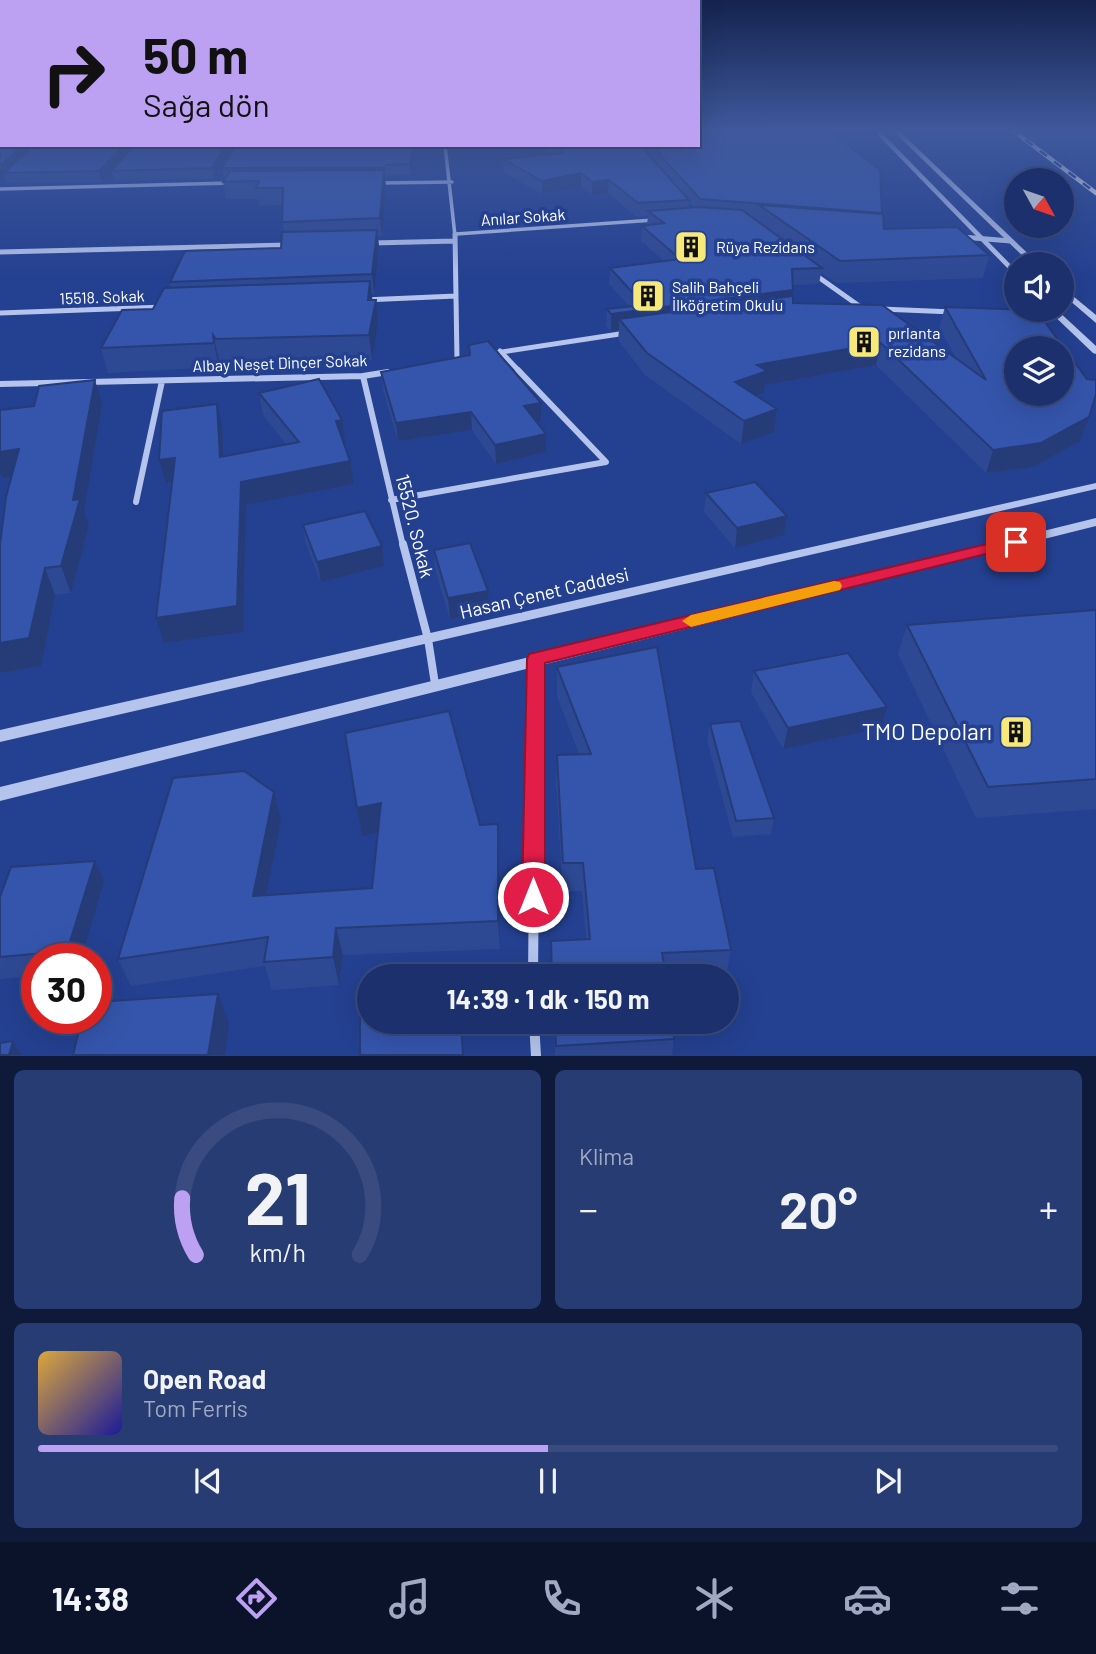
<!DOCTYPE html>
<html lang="tr">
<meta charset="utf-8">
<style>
body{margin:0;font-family:Barlow,sans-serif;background:#283c74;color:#f1f3f6;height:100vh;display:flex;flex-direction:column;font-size:26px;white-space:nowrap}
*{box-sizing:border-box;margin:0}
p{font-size:23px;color:#a0a9c2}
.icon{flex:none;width:38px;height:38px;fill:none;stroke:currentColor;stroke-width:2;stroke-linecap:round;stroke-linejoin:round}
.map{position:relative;height:1056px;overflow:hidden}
.details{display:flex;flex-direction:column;gap:14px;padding:14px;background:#0f1a3b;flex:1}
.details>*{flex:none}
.hud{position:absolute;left:0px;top:0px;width:700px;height:147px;box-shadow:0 7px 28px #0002,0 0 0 2px #394b7f;background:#bca0f2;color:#111;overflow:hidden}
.needle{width:46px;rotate:130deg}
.controls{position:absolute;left:1004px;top:168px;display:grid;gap:14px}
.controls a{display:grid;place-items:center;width:70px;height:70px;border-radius:50%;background:#1b306c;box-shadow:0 7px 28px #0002,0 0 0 2px #394b7f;font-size:35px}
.speed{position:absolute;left:21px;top:943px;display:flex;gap:14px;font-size:35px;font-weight:700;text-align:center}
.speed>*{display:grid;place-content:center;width:91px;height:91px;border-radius:50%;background:#1b306c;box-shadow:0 7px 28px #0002,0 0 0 2px #394b7f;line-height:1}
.speed .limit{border:10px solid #d22;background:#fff;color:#111}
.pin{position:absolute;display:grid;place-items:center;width:60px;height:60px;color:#fff;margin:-30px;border-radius:14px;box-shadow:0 4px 10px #0006}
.me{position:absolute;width:77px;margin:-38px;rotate:0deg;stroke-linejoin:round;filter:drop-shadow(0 0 5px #0008)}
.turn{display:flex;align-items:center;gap:24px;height:147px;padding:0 28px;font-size:32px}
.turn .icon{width:91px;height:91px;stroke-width:2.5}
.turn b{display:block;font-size:49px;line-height:60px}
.big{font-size:52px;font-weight:700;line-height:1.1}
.details .card{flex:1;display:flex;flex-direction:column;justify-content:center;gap:10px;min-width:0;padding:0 24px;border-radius:10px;background:#283c74}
.details .dial{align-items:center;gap:0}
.dial svg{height:182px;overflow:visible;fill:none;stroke:#394b7f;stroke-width:7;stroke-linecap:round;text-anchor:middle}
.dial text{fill:#f1f3f6;stroke:none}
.song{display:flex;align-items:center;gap:21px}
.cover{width:84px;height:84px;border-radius:10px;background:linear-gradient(135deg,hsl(40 70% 55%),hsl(240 70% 35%))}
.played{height:7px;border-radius:4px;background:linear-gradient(90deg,#bca0f2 50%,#394b7f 50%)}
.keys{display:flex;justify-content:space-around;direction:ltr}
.heat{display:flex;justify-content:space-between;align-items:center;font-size:38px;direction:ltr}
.details .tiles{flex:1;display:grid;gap:14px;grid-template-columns:1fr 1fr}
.card:last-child{grid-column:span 2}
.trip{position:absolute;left:357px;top:964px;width:382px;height:70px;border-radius:35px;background:#1b306c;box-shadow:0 7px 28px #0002,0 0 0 2px #394b7f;font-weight:700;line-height:70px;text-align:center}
.tab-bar{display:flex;height:112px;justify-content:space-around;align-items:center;background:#0b132b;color:#a0a9c2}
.tab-bar .icon{width:49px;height:49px}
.tab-bar .on{color:#bca0f2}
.tab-bar b{font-size:32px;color:#f1f3f6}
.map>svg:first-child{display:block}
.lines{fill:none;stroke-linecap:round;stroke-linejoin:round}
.minor-far4{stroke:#b5c4ec;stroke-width:3.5}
.minor-far3{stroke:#b5c4ec;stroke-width:5}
.minor-far2{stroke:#b5c4ec;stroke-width:6}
.minor-far1{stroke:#b5c4ec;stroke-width:8}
.minor{stroke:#b5c4ec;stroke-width:10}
.tertiary{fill:#b5c4ec;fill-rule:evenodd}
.rail-casing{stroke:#fff;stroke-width:4.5}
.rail{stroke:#244090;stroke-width:2.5;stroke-dasharray:9;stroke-linecap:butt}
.wall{fill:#2e4994;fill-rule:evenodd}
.shaded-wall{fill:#253c78}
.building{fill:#3555ac;stroke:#253c78;stroke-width:2;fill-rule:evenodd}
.route{fill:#e11d48;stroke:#92132f;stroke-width:2}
.slow{fill:#f59e0b}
.labels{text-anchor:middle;stroke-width:7;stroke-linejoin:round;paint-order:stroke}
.far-street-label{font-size:16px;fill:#fff;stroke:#244090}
.far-poi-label{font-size:16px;fill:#fff;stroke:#244090;text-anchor:start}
.street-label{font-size:19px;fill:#fff;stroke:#244090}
.near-poi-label{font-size:23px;fill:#fff;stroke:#244090;text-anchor:end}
</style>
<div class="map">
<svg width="1096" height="1056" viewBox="0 0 1096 1056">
<rect width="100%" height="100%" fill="#244090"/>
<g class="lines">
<path class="minor-far4" d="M 445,145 L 455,236
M 379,183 L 452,182
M 0,189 L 230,183
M 456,234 L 654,220"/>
<path class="minor-far3" d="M 455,234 L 457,360
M 962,237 L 1011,241
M 372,243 L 455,241
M 0,252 L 290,245
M 814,274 L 862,308
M 364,300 L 456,296
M 881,309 L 953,312
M 0,313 L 164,307
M 1031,315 L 1059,316
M 500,351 L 520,372
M 489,354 L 626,333"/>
<path class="minor-far2" d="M 363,376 L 403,546
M 0,384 L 363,376 L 388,372
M 391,500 L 606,462 L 518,370
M 136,502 L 162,381"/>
<path class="minor-far1" d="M 403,544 L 428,639 L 435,684
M 535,770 L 536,660"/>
<path class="minor" d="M 533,976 L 535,768
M 534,1022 L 536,1056"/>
<path class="tertiary" d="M 872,129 L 878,129 L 1017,271 L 1017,278 Z
M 891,129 L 897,129 L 1039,264 L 1031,264 Z
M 1062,287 L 1096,315 L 1096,323 L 1062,294 Z
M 1048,310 L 1057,310 L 1096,346 L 1096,354 L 1093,353 Z
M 1096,483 L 1096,489 L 0,742 L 0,730 Z
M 1096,518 L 1096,526 L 0,801 L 0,787 Z"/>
<defs>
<path id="rail" d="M 1011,129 L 1096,193"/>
</defs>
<use href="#rail" class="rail-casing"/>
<use href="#rail" class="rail"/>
</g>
<path class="wall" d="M 2,145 L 233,145 L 214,179 L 114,181 L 112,172 L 102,182 L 7,183 L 5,175 L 0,179 Z
M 417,145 L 411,175 L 387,175 L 386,178 L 385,178 L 386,187 L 382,236 L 378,236 L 379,248 L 374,294 L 372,294 L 372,300 L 376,300 L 378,324 L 372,360 L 222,364 L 219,360 L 219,367 L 108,373 L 101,348 L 153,309 L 171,288 L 170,282 L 281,248 L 284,232 L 282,222 L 282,205 L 259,206 L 258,199 L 226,199 L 223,182 L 225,179 L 222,168 Z
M 542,145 L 698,145 L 880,170 L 881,214 L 884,229 L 989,255 L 983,278 L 836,283 L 821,273 L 819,284 L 793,285 L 792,297 L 793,303 L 956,358 L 939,328 L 945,307 L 1080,441 L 1033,467 L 986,473 L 876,365 L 765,385 L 764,393 L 757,396 L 777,409 L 774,432 L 741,444 L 645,375 L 618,340 L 619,330 L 611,331 L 606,326 L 607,309 L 630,307 L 609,284 L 610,268 L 664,261 L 641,241 L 642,226 L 647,225 L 648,216 L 637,217 L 608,193 L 592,195 L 581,186 L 542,194 L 503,172 L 503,159 L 551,154 ZM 689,201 L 694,207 L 688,208 Z
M 381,372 L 541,421 L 536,421 L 546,434 L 546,452 L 496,464 L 472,430 L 398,441 L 383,390 Z
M 259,393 L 345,443 L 344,443 L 350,461 L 354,484 L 246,505 L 243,632 L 164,643 L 156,618 L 172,482 L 166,483 L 222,426 L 224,456 L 287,445 L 263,415 Z
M 102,404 L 84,512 L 89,526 L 71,593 L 55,595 L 41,666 L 0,673 L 0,544 L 11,477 L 2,478 L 0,472 Z
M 706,493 L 787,516 L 784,535 L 735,548 L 704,512 Z
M 303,525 L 382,546 L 384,566 L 321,582 L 306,545 Z
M 434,550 L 489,611 L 450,619 L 435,569 Z
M 1096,610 L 1096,809 L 976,818 L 898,654 L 907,625 Z
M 557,667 L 696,869 L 731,950 L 726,976 L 551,976 L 551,941 L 586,939 L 582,891 L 563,892 L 556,784 L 557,755 L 579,754 L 557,696 Z
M 754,671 L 887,707 L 881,728 L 783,749 L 751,692 Z
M 710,724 L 774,818 L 771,834 L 733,837 L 707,740 Z
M 357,808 L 480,825 L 498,824 L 500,949 L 343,955 L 339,985 L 272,990 L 265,966 L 131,986 L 118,959 L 281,820 L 267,895 L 372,888 L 378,832 L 362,836 Z
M 104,882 L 81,959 L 37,959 L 37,976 L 0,979 L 0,897 Z
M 553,1022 L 672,1022 L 674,1039 L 672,1055 L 555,1055 Z"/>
<path class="shaded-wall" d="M 23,145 L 37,145 L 4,173 L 5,175 L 0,179 L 0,166 Z
M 125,145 L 137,145 L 102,182 L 99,171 Z
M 226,145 L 233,145 L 214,179 L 212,168 Z
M 414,145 L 417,145 L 411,175 L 410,164 Z
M 384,170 L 386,187 L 382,236 L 380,218 Z
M 581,173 L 581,186 L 542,194 L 542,181 Z
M 609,180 L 608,193 L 592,195 L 592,182 Z
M 377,230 L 379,248 L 374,294 L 372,274 Z
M 370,281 L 373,304 L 368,300 Z
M 793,290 L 790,306 L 619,319 L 619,330 L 611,331 L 611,314 Z
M 376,300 L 378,324 L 372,360 L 369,335 Z
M 213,335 L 219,360 L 219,367 L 214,343 Z
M 881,343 L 876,365 L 765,385 L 764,393 L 732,404 L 735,382 L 757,365 Z
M 95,380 L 102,404 L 84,512 L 89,526 L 71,593 L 61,566 Z
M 541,403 L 541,421 L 524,424 L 524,406 Z
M 217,404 L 222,426 L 225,480 L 220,457 Z
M 777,409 L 774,432 L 741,444 L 744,421 Z
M 471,412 L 472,430 L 398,441 L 396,423 Z
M 1089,417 L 1080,441 L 1033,467 L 986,473 L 993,450 Z
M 342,420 L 345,443 L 339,443 L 336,421 Z
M 546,434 L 546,452 L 496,464 L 495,445 Z
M 19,449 L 28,475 L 2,478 L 0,472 L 0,452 Z
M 175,458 L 181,481 L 166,483 L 159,460 Z
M 350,461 L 354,484 L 246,505 L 243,632 L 164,643 L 156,618 L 241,482 Z
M 787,516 L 784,535 L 735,548 L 737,528 Z
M 382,546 L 384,566 L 321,582 L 317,562 Z
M 45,568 L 55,595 L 41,666 L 0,673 L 0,643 Z
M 488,591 L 489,611 L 450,619 L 448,598 Z
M 887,707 L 881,728 L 783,749 L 788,728 Z
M 274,792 L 281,820 L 261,924 L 253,896 Z
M 381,803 L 385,831 L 362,836 L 357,808 Z
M 498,824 L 499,852 L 500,949 L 498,921 Z
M 95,861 L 104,882 L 81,959 L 71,959 L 67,951 Z
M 336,928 L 343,955 L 339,985 L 333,957 Z
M 218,994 L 229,1024 L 225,1055 L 208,1055 Z
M 13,1041 L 22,1055 L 9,1055 Z"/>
<path class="building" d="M 0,129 L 2,129 L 2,145 L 23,145 L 0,166 Z
M 698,129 L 826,129 L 880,170 L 882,213 L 700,199 L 651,145 L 698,145 Z
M 34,145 L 125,145 L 99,171 L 4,173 Z
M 135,145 L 226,145 L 212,168 L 111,171 Z
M 236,145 L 414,145 L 410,164 L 386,165 L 385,168 L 222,168 Z
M 554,145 L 640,145 L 689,200 L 638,203 L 609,180 L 592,182 L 581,173 L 542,181 L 503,159 L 563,153 Z
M 384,170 L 380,218 L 282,222 L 283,188 L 256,188 L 259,181 L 223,182 L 230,171 Z
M 759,205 L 883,214 L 884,229 L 957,227 L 989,255 L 840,261 Z
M 698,207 L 742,210 L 822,268 L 792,269 L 793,290 L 611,314 L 607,309 L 644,305 L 610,268 L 680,259 L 642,226 L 664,223 L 648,211 Z
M 377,230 L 372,274 L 170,282 L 185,251 L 281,248 L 282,232 Z
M 370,281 L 368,300 L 376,300 L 369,335 L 216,339 L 213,335 L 214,343 L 101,348 L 122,310 L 153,309 L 164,288 Z
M 793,296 L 793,303 L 882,305 L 986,380 L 945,307 L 1036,310 L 1087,379 L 1096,380 L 1096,394 L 1089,417 L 1041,443 L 993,450 L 881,343 L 757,365 L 767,371 L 735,382 L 777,409 L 744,421 L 647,353 L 619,319 ZM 1017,348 L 1062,348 L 1062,394 L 1017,394 Z
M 488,341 L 541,403 L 524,406 L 546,434 L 495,445 L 471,412 L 396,423 L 381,372 L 470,355 L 469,345 Z
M 319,379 L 342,420 L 336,421 L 350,461 L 241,482 L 237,606 L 156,618 L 175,458 L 159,460 L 162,411 L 217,404 L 220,457 L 299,442 L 259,393 Z
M 95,380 L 73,500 L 80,499 L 61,566 L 45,568 L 29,638 L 0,643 L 0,544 L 6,497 L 19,449 L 0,452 L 0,410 L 34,406 L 39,386 Z
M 755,482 L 787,516 L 737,528 L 706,493 Z
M 365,511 L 382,546 L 317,562 L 303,525 Z
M 470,543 L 488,591 L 448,598 L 434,550 Z
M 1096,610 L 1096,779 L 988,787 L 907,625 Z
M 657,647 L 696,869 L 714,868 L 731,950 L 662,953 L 666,976 L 552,976 L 551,941 L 590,939 L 583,863 L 563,863 L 557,755 L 591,754 L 557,667 Z
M 848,653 L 887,707 L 788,728 L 754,671 Z
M 449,711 L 480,825 L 498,824 L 498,921 L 336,928 L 333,957 L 264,962 L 268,937 L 118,959 L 173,778 L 244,771 L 274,792 L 253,896 L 372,888 L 381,803 L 357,808 L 345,733 Z
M 740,721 L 774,818 L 736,821 L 710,724 Z
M 95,861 L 67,951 L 0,957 L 0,897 L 11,867 Z
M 218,994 L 208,1055 L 73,1055 L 82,1018 L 96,1018 L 96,1002 Z
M 369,1010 L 369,1022 L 461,1022 L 463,1055 L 360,1055 L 360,1011 Z
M 555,1022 L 672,1022 L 674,1039 L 556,1046 Z
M 13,1041 L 9,1055 L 0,1055 L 0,1043 Z"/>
<linearGradient id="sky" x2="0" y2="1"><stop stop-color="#14234f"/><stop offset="0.47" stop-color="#3f599c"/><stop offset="1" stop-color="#3f599c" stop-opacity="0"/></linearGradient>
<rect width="1096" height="277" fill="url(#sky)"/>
<path class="route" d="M 1016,537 L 1022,538 L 1022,545 L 545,663 L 545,897 L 542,904 L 533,907 L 525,904 L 522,897 L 527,659 L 529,654 Z"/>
<path class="slow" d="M 834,581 L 840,582 L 842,586 L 840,590 L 691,627 L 682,621 L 691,615 Z"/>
<defs>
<symbol id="building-square" viewBox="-11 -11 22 22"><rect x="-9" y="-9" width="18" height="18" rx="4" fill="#f6e879" stroke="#244090"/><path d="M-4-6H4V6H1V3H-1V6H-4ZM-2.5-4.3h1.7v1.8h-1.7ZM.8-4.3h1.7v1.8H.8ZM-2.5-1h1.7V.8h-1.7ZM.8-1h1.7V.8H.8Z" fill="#111"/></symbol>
</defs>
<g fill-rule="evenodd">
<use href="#building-square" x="672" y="228" width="38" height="38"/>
<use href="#building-square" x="629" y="277" width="38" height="38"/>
<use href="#building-square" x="845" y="323" width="38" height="38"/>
<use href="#building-square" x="997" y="713" width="38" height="38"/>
</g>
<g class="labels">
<g class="far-street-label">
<text transform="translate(523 217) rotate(-4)" y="6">Anılar Sokak</text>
<text transform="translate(102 297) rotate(-2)" y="6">15518. Sokak</text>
<text transform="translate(280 363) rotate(-2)" y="6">Albay Neşet Dinçer Sokak</text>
</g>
<g class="far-poi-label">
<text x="716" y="253">Rüya Rezidans</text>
<text x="672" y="293">Salih Bahçeli<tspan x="672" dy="18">İlköğretim Okulu</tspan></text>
<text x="888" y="339">pırlanta<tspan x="888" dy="18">rezidans</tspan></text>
</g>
<g class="street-label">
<text transform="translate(415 526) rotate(76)" y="7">15520. Sokak</text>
<text transform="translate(544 593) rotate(-13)" y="7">Hasan Çenet Caddesi</text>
</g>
<g class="near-poi-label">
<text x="992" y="740">TMO Depoları</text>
</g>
</g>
</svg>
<div class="controls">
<a><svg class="needle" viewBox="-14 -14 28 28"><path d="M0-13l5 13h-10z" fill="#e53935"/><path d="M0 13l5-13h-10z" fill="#a0a9c2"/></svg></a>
<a><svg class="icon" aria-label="sound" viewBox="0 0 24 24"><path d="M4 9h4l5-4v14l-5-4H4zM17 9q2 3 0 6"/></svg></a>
<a><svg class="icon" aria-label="layers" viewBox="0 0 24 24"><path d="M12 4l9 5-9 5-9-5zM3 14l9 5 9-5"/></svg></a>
</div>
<div class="speed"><div class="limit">30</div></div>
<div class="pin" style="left:1016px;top:542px;background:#d93025"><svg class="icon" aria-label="arrive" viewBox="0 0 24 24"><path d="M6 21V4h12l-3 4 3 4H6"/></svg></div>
<svg class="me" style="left:533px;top:897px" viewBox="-20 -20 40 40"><circle r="17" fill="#e11d48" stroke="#fff" stroke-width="3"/><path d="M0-11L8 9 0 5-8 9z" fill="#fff"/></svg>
<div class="trip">14:39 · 1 dk · 150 m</div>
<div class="hud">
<div class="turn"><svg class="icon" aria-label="right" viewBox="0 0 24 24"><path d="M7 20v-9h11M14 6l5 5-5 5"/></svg><div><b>50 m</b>Sağa dön</div></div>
</div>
</div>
<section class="details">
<div class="tiles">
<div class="card dial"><svg viewBox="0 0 100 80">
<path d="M14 69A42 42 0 1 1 86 69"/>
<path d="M14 69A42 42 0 0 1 8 44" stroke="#bca0f2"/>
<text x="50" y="56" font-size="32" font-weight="700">21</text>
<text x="50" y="72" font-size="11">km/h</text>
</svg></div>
<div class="card"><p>Klima</p>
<div class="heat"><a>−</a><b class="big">20°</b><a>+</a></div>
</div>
<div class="card">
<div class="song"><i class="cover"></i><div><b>Open Road</b><p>Tom Ferris</p></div></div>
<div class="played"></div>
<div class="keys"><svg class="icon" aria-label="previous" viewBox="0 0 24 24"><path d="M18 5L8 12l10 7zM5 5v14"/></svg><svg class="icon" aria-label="pause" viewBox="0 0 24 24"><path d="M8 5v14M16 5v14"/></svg><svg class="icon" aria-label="next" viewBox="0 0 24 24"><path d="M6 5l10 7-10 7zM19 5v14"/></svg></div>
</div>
</div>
</section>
<nav class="tab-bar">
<b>14:38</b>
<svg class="icon on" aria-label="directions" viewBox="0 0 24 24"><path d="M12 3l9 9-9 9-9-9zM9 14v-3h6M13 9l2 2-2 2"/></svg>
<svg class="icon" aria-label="music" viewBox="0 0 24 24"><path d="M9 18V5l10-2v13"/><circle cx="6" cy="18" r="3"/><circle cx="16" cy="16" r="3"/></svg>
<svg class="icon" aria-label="phone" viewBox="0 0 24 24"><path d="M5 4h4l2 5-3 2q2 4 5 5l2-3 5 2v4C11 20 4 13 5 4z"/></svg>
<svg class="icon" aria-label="climate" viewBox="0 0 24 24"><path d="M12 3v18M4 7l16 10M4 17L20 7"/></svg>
<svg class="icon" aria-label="car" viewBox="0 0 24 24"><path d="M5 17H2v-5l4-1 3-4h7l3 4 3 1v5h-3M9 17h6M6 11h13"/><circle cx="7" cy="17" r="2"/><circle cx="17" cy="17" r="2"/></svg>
<svg class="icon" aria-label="filters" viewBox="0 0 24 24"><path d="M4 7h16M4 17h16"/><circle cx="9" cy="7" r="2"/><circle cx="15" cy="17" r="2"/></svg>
</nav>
